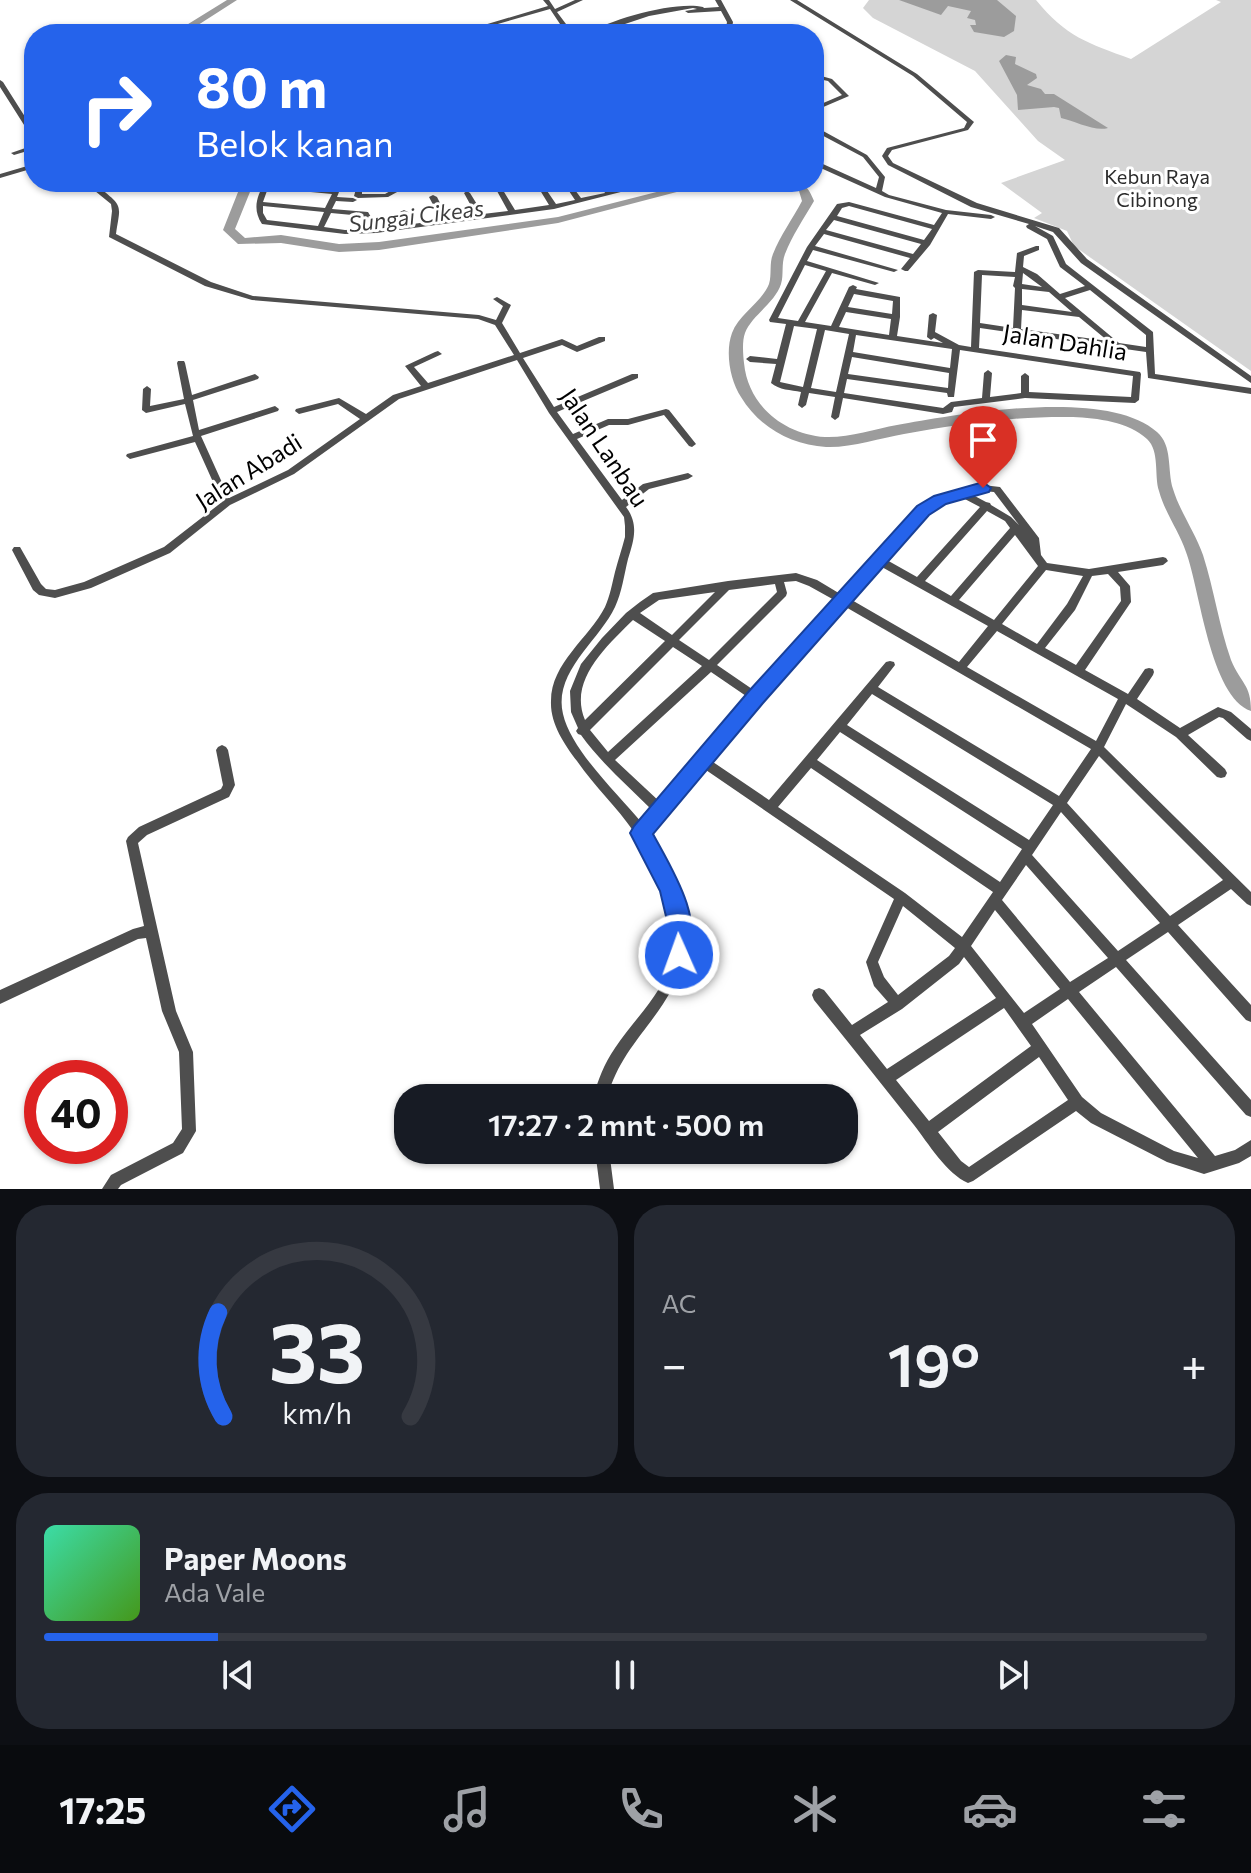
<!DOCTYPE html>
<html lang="id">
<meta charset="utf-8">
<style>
body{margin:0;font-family:Commissioner,sans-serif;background:#242831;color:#f1f3f6;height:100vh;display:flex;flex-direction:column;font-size:30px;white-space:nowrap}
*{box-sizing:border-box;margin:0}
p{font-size:26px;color:#9ea1a6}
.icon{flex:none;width:44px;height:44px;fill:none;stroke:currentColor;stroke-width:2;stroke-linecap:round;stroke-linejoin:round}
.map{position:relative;height:1189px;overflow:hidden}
.panel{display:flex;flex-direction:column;gap:16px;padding:16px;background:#0d0f14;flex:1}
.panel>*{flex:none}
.guide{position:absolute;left:24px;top:24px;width:800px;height:168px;border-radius:32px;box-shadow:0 2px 6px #0004;background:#2563eb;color:#fff;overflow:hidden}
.speed{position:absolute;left:24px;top:1060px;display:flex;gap:16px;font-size:40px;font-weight:700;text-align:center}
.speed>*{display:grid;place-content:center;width:104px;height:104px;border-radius:50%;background:#171b24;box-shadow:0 2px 6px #0004;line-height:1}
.speed .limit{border:12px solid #d22;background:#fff;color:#111}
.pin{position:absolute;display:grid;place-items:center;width:68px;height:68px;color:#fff;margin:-82px -34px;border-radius:50% 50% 50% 0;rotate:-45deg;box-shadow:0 0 8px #0007}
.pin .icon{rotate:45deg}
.me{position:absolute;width:88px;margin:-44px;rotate:358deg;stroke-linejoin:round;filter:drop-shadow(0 0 6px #0008)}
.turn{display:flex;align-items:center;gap:28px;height:168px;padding:0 40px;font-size:36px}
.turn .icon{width:104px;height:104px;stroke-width:2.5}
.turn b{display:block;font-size:56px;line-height:68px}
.big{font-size:60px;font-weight:600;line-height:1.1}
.panel .widget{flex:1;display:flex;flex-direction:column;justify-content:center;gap:12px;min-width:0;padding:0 28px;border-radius:32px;background:#242831}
.panel .dial{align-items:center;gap:0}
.dial svg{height:208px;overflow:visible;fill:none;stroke:#363941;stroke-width:7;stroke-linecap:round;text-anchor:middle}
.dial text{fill:#f1f3f6;stroke:none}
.song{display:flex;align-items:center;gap:24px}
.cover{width:96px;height:96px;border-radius:12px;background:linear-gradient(135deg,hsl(160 70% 55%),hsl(100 70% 35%))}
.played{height:8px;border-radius:4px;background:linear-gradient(90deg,#2563eb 15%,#363941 15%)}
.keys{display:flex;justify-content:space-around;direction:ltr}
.heat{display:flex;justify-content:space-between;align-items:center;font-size:44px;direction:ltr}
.panel .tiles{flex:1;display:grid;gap:16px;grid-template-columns:1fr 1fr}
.widget:last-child{grid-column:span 2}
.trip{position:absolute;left:394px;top:1084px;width:464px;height:80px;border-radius:32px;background:#171b24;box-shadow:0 2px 6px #0004;font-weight:600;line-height:80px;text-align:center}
.dock{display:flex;height:128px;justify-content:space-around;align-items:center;background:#090b0e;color:#9ea1a6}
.dock .icon{width:56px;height:56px}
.dock .on{color:#2563eb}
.dock b{font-size:36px;color:#f1f3f6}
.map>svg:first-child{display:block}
.green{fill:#d5d5d5}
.water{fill:#9c9c9c}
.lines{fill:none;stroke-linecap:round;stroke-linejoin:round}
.river{fill:#9c9c9c;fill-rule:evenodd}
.minor{fill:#4e4e4e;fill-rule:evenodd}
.route{fill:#2563eb;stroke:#184099;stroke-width:2}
.labels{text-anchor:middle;stroke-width:6;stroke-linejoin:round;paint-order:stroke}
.far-park-label{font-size:20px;fill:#2c2c2c;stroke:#fff}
.far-water-label{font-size:22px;font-style:italic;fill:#3d3d3d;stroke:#fff}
.street-label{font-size:24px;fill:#000;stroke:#fff}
</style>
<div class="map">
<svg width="1251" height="1189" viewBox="0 0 1251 1189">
<rect width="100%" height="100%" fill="#fff"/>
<path class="green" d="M 869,0 L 1036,0 C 1066,37 1088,43 1131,59 L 1221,2 L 1216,0 L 1251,0 L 1251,371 L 1074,246 L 1067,231 L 1034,218 L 1042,213 L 1001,183 L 1065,160 L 1038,141 L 975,71 L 873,18 L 863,8 Z"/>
<path class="water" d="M 899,0 L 997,0 L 1016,16 L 1014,31 L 1004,37 L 974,32 L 970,25 L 976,25 L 975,20 L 967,18 L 971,11 L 948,6 L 941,15 Z
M 1006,55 L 1016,57 L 1015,64 L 1036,74 L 1037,78 L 1027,85 L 1041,89 L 1045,94 L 1054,94 L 1108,128 C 1095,132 1075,121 1061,118 L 1059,108 L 1054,107 L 1018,110 L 1017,95 L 999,61 Z"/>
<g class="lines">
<path class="river" d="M 227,0 L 237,0 L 184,34 L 172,34 Z
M 242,182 L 254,182 L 235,229 L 245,238 L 281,235 L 339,244 L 379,242 L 558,217 L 696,182 L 715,182 L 558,223 L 379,250 L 339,252 L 281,243 L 238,244 L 223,230 Z
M 787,182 C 804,182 808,186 814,201 C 804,218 792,236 785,254 C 781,264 784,275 781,284 C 775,303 752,315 745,333 C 742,341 743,354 744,363 C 748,405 783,434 825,437 C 848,438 875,429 897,425 C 959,414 1107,387 1157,432 C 1173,446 1167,470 1173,489 C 1180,512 1195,532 1203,555 C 1214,589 1219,626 1231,660 C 1241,684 1251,684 1251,711 C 1210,697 1200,589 1186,552 C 1179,531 1165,513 1159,491 C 1154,476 1160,451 1147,439 C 1129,422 1097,418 1073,417 C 1016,416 960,424 904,434 C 880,438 851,448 826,447 C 791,445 759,427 741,397 C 730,380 725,352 732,333 C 739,314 762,302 769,284 C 772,275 769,263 773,254 C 780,236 793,218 802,201 L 799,191 Z"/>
<path class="minor" d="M 543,0 L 549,0 L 555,9 L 575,0 L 583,0 L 557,12 L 566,24 L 560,34 L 554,34 L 560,24 L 550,9 L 463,34 L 454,34 L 548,6 Z
M 715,0 L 721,0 L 733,22 L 731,34 L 725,34 L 727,22 L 721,11 L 688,13 L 685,11 L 697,9 L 693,8 L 649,16 L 595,34 L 587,34 C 611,19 675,1 703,7 L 704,8 L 719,7 Z
M 790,0 L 797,0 L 917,74 L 974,122 L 968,130 L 892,150 L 888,156 L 893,163 L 977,203 L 1059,228 L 1087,259 L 1251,376 L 1251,383 L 1081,263 L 1053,232 L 1035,226 L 1053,236 L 1066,264 L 1153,332 L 1155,374 L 1251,388 L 1251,394 L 1148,378 L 1146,352 L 980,328 L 979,348 L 1140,372 L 1141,374 L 1139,400 L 1135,403 L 1025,398 L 954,407 L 952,412 L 943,414 L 843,398 L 839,417 L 835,420 L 831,417 L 835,397 L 809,393 L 806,405 L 802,408 L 798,405 L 801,392 C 791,390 779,390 771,383 L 776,364 L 750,362 L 746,359 L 750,356 L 777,359 L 786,324 L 770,322 L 769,320 L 807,247 L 837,204 L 849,202 L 934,225 L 942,213 L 885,197 L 814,165 L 814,160 L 876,188 L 879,177 L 863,157 L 814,131 L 814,126 L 867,155 L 885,177 L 882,191 L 889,195 L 946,210 L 991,215 L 995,217 L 991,219 L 948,214 L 930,245 L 908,271 L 905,271 L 901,269 L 910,258 L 824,234 L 815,246 L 898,270 L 894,272 L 813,250 L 807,261 L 879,283 L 875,285 L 832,273 L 805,322 L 831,326 L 849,287 L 853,285 L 857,287 L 856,289 L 900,297 L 900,317 L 897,336 L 943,343 L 934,338 L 931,340 L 927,337 L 929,315 L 933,313 L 937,315 L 935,332 L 959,345 L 971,347 L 974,272 L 978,270 L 1015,272 L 1017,253 L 1036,246 L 1039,246 L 1039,250 L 1024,256 L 1023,267 L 1037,274 L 1060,294 L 1085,286 L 1060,267 L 1047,239 L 1027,228 L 1026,226 L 1029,224 L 971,207 L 888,165 L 882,156 L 887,148 L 964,128 L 967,122 L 913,76 ZM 849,206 L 932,229 L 924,240 L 837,216 L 842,208 ZM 834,220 L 921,244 L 913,254 L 826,230 ZM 805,265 L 826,271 L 798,321 L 778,318 ZM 1023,273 L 1042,287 L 1022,284 ZM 982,275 L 1015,277 L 1013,286 L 1015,288 L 1013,328 L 980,323 ZM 1022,289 L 1049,292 L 1072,312 L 1022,305 ZM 1090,290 L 1146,335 L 1146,347 L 1119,343 L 1065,298 ZM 854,294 L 893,301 L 892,314 L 848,307 ZM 1022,310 L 1079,317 L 1108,341 L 1021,329 ZM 846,312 L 891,319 L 889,335 L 839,327 ZM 794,326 L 817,329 L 803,387 L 780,382 ZM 825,330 L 849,334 L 836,392 L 811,388 ZM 856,335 L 952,349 L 950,368 L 853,352 ZM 960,350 L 1133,376 L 1131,397 L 1029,392 L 1029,376 L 1025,373 L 1021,376 L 1021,393 L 990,397 L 992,373 L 988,370 L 984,373 L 982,398 L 951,402 L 943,408 L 844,393 L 847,379 L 947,393 L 948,397 L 954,397 ZM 852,357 L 949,373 L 948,388 L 848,374 Z
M 329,29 L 341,34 L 302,34 L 305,32 Z
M 708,32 L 714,33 L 715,34 L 705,34 Z
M 814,74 L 832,79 L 849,96 L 814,111 L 814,107 L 842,95 L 828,81 L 814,78 Z
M 0,80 L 3,82 L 34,131 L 34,138 L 31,136 L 0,87 Z
M 34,145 L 34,149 L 14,155 L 11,153 Z
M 34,164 L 34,168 L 0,178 L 0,174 Z
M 84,182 C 92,182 94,184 101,189 C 124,207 120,206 116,234 L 211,282 L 253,296 L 479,315 L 496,320 L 503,306 L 493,299 L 497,297 L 511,305 L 502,323 L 520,353 L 562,339 L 577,346 L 599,337 L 605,337 L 605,341 L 577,352 L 562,345 L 523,358 L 554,407 L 632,374 L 638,374 L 638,378 L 557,412 L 573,434 L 608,419 L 628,419 L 666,409 L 669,410 L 696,444 L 692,447 L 689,446 L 664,415 L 628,425 L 609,425 L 577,439 L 622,500 L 643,484 L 688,473 L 693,476 L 688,479 L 649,489 L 626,507 C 639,524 634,540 628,559 C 624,575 622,592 615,607 C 599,641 553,672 563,714 C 571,750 618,794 642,823 L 653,811 C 628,786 602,764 581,735 L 578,734 L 576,731 L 578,728 L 571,712 L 570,691 L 581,664 L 602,638 L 626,613 L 640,602 L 653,593 L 728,581 L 796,573 L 817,580 L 842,595 L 928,502 L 959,491 L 983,485 L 1000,487 L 1039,538 L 1041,555 L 1047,563 L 1089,569 L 1163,557 L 1166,558 L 1168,561 L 1163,565 L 1118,572 L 1130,586 L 1131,602 L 1085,670 L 1128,694 L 1145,669 L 1149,668 L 1153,669 L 1154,672 L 1153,675 L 1137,699 L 1180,728 L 1218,707 L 1231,712 L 1251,729 L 1251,741 L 1247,739 L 1223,718 L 1219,717 L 1188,735 L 1225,769 L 1227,773 L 1225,777 L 1221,778 L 1217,777 L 1176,737 L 1126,704 L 1104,747 L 1251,892 L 1251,906 L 1247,904 L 1231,889 L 1178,925 L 1251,1005 L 1251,1022 L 1246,1020 L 1168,932 L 1126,960 L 1251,1100 L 1251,1117 L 1246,1115 L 1116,967 L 1079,992 L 1215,1156 L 1235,1150 L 1251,1140 L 1251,1156 L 1239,1163 L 1204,1174 L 1167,1162 L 1091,1123 L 1076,1111 L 973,1181 L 968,1183 C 947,1174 928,1143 914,1125 C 881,1083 848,1042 814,1000 L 812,995 L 814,990 L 819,988 L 824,990 L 852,1025 L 888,1002 L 874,986 L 866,962 L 894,899 L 703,768 L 649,833 C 686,889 704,944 663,1004 C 641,1037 618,1058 607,1098 L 593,1098 C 598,1080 604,1064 615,1048 C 634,1019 665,992 673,956 C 683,913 658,866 634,832 C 617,807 594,786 577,761 C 564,744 550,723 551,701 C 551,663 589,638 605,607 C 610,596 612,584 615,572 C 618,560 622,549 625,537 L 625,526 L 624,517 L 549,413 L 517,360 L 399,399 L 294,474 L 230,505 L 170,553 L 91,588 L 55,598 L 39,595 L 33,590 L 12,550 L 14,547 L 20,547 L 41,584 L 46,589 L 55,590 L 84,582 L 164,547 L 222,502 L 195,442 L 130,459 L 126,456 L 127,454 L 193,436 L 185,404 L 146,413 L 142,410 L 143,389 L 147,386 L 151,389 L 150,406 L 184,399 L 177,363 L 178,361 L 184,361 L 185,363 L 192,395 L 255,374 L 259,377 L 258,379 L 193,400 L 199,430 L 275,406 L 279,409 L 278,411 L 201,436 L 229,498 L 288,470 L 360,419 L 338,404 L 299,414 L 295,411 L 296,409 L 339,398 L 366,414 L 393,395 L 421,386 L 405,366 L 435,352 L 438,351 L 442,354 L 414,367 L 428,383 L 514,355 L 495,325 L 478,319 L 252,300 L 205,286 L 109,237 L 112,211 L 111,204 ZM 983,491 L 994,492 L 1019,525 L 1011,517 L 991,505 L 990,503 L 986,502 L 971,494 ZM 961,497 L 980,507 L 917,577 L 885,559 L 934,506 ZM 987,511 L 1005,521 L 1010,528 L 951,596 L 925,581 ZM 1015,535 L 1038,566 L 994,620 L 959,600 ZM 880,566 L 988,626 L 959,662 L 850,599 ZM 1046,570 L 1083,576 L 1067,604 L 1037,644 L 1002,624 ZM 1108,574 L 1120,587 L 1121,601 L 1076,665 L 1045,648 L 1075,610 L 1092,576 ZM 796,581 L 809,586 L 836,601 L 755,691 L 717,665 L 786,596 L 787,593 L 784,582 ZM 775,584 L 777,592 L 709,660 L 679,640 L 729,590 ZM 715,592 L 672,635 L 640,613 L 659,600 ZM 844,606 L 1091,749 L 1059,796 L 878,687 L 895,665 L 894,662 L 890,661 L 886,662 L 769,800 L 710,760 L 760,700 ZM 633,620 L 665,641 L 585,720 C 568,680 607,646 633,620 ZM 997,631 L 1118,699 L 1096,741 L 967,667 ZM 673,647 L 702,666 L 608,752 L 590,730 ZM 711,672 L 749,698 L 660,802 L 615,760 ZM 872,694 L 1053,805 L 1029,840 L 847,725 ZM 840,732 L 1022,849 L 1000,882 L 817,760 ZM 1099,756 L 1223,880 L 1170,916 L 1067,803 ZM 811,768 L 993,892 L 962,937 L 905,893 L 778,807 ZM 1061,812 L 1160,923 L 1118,951 L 1032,855 ZM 1026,865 L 1108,958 L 1070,982 L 1002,900 ZM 903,906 L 955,948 L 949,956 L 898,995 L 884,977 L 878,962 ZM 995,910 L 1060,989 L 1024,1013 L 971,946 ZM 964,957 L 996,998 L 887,1069 L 860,1035 L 902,1009 L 959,964 ZM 1068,999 L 1198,1158 L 1174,1151 L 1101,1113 L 1082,1097 L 1032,1024 ZM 1004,1008 L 1031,1046 L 929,1121 L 896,1080 ZM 1039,1057 L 1068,1100 L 969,1167 L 961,1161 L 938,1132 Z
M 265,182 L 271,182 L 270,184 L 338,191 L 339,192 L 337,197 L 353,198 L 357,200 L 353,202 L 336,201 L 332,209 L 368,212 L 378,229 L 407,225 L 400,212 L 404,210 L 408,212 L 413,224 L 441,220 L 429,197 L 433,195 L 437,197 L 448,219 L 476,215 L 464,193 L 467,191 L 470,193 L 483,214 L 508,211 L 492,182 L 498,182 L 515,210 L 549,205 L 535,182 L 541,182 L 556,204 L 575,200 L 563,182 L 569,182 L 581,198 L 605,193 L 599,182 L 605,182 L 611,191 L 648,182 L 660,182 L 554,209 L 376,233 L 345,234 L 262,224 C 252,209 257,196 265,182 ZM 268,188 L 332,194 L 325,208 L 263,202 ZM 263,206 L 324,212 L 318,226 L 267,220 L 263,213 ZM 331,213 L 363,216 L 371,229 L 345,230 L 324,227 Z
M 421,182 L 408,186 L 388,197 L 358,198 L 354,196 L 356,189 L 359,187 L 362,189 L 362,194 L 385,194 L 404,183 Z
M 222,745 L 226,747 L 228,750 L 235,785 L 229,797 L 147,835 L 138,843 L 176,1011 L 193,1052 L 196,1131 L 183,1153 L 121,1185 L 118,1189 L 102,1189 L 111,1175 L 173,1143 L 182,1129 L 179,1052 L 162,1011 L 146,938 L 138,939 L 0,1004 L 0,990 L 133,929 L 144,926 L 126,841 L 128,837 L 139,827 L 221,789 L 223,785 L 216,750 L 218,747 Z
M 595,1150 L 609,1150 L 614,1189 L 600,1189 Z"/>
</g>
<path class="route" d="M 983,482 L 991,488 L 989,492 L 946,504 L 929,515 L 763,703 L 653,834 C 673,871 705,920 687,963 L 679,966 L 671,963 L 667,955 L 669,929 L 660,891 L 630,833 L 634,826 L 749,691 L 917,506 L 934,496 Z"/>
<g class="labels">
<g class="far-park-label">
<text x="1157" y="184">Kebun Raya<tspan x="1157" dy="23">Cibinong</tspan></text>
</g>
<g class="far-water-label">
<text transform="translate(416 216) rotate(-7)" y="8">Sungai Cikeas</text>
</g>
<g class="street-label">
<text transform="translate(1065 343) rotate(9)" y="8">Jalan Dahlia</text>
<text transform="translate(604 448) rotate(56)" y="8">Jalan Lanbau</text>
<text transform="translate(249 472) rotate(-32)" y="8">Jalan Abadi</text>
</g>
</g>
</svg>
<div class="speed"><div class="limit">40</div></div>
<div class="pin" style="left:983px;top:488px;background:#d93025"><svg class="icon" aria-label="arrive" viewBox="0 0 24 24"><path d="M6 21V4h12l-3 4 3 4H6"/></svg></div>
<svg class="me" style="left:679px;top:955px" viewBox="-20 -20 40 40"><circle r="17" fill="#2563eb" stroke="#fff" stroke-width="3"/><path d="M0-11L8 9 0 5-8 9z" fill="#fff"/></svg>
<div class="trip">17:27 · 2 mnt · 500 m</div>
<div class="guide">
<div class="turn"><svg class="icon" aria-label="right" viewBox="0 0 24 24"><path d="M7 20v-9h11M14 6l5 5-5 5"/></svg><div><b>80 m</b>Belok kanan</div></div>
</div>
</div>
<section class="panel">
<div class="tiles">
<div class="widget dial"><svg viewBox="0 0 100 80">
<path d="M14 69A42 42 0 1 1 86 69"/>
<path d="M14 69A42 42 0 0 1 12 29" stroke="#2563eb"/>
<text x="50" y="56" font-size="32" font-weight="700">33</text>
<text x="50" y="72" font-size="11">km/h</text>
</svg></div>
<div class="widget"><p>AC</p>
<div class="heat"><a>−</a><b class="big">19°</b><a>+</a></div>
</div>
<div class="widget">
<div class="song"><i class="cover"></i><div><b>Paper Moons</b><p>Ada Vale</p></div></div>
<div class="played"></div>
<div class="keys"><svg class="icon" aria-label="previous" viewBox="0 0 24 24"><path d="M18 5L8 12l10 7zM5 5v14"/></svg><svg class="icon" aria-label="pause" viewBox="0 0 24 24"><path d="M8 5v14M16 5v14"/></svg><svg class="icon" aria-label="next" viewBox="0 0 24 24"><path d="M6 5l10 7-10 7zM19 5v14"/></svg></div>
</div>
</div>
</section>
<nav class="dock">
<b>17:25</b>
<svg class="icon on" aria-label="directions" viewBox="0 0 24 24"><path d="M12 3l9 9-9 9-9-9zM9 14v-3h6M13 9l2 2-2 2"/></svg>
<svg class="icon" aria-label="music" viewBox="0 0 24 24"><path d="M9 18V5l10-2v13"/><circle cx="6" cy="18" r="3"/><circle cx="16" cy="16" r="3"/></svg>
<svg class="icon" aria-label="phone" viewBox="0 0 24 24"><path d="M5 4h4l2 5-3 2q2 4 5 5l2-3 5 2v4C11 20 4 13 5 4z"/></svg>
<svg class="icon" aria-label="climate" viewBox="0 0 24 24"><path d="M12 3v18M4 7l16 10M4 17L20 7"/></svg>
<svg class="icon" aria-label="car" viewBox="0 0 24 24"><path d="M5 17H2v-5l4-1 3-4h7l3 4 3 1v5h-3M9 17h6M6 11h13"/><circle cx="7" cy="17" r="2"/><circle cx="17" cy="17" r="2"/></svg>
<svg class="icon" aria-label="filters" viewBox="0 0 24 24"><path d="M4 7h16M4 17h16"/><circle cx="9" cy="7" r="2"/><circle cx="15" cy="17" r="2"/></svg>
</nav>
